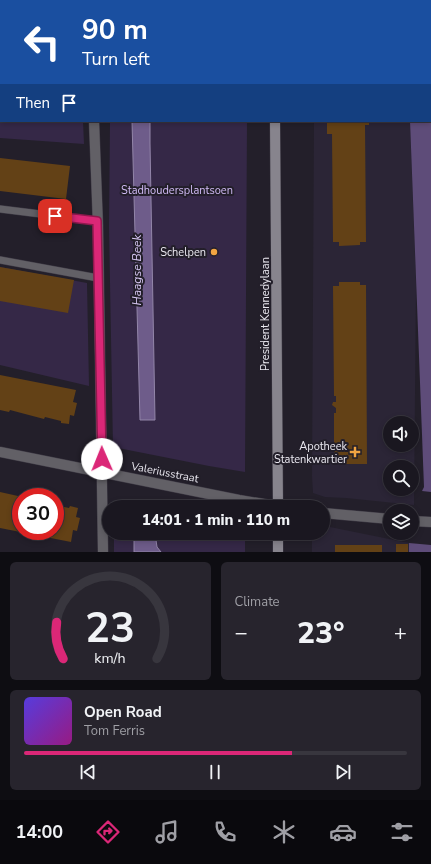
<!DOCTYPE html>
<meta charset="utf-8">
<style>
body{margin:0;font-family:"Nunito Sans",sans-serif;background:#27242d;color:#f1f3f6;height:100vh;display:flex;flex-direction:column;font-size:15px;white-space:nowrap}
*{box-sizing:border-box;margin:0}
p{font-size:13px;color:#9f9fa5}
.icon{flex:none;width:22px;height:22px;fill:none;stroke:currentColor;stroke-width:2;stroke-linecap:round;stroke-linejoin:round}
.map{position:relative;height:552px;overflow:hidden}
.sheet{display:flex;flex-direction:column;gap:10px;padding:10px;background:#0e0d12;flex:1}
.sheet>*{flex:none}
.banner{position:absolute;left:0px;top:0px;width:431px;height:122px;box-shadow:0 2px 6px #0003,0 0 0 1px #38363e;background:#1a4fa0;color:#fff;overflow:hidden}
.tools{position:absolute;left:383px;top:416px;display:grid;gap:8px}
.tools a{display:grid;place-items:center;width:36px;height:36px;border-radius:50%;background:#1a1720;box-shadow:0 2px 6px #0003,0 0 0 1px #38363e;font-size:20px}
.speed{position:absolute;left:12px;top:488px;display:flex;gap:8px;font-size:20px;font-weight:700;text-align:center}
.speed>*{display:grid;place-content:center;width:52px;height:52px;border-radius:50%;background:#1a1720;box-shadow:0 2px 6px #0003,0 0 0 1px #38363e;line-height:1}
.speed .limit{border:6px solid #d22;background:#fff;color:#111}
.pin{position:absolute;display:grid;place-items:center;width:34px;height:34px;color:#fff;margin:-17px;border-radius:8px;box-shadow:0 2px 6px #0006}
.me{position:absolute;width:44px;margin:-22px;rotate:359deg;stroke-linejoin:round;filter:drop-shadow(0 0 3px #0008)}
.turn{display:flex;align-items:center;gap:14px;height:84px;padding:0 16px;font-size:18px}
.turn .icon{width:52px;height:52px;stroke-width:2.5}
.turn b{display:block;font-size:28px;line-height:34px}
.then{display:flex;align-items:center;height:38px;padding:0 16px;background:#0003;gap:8px;font-size:15px}
.big{font-size:30px;font-weight:800;line-height:1.1}
.sheet .card{flex:1;display:flex;flex-direction:column;justify-content:center;gap:6px;min-width:0;padding:0 14px;border-radius:6px;background:#27242d}
.sheet .dial{align-items:center;gap:0}
.dial svg{height:104px;overflow:visible;fill:none;stroke:#38363e;stroke-width:7;stroke-linecap:round;text-anchor:middle}
.dial text{fill:#f1f3f6;stroke:none}
.song{display:flex;align-items:center;gap:12px}
.cover{width:48px;height:48px;border-radius:6px;background:linear-gradient(135deg,hsl(250 70% 55%),hsl(310 70% 35%))}
.played{height:4px;border-radius:2px;background:linear-gradient(90deg,#db2777 70%,#38363e 70%)}
.keys{display:flex;justify-content:space-around;direction:ltr}
.heat{display:flex;justify-content:space-between;align-items:center;font-size:22px;direction:ltr}
.sheet .tiles{flex:1;display:grid;gap:10px;grid-template-columns:1fr 1fr}
.card:last-child{grid-column:span 2}
.trip{position:absolute;left:102px;top:500px;width:228px;height:40px;border-radius:20px;background:#1a1720;box-shadow:0 2px 6px #0003,0 0 0 1px #38363e;font-weight:800;line-height:40px;text-align:center}
.tabs{display:flex;height:64px;justify-content:space-around;align-items:center;background:#0a090d;color:#9f9fa5}
.tabs .icon{width:28px;height:28px}
.tabs .current{color:#db2777}
.tabs b{font-size:18px;color:#f1f3f6}
.map>svg:first-child{display:block}
.built{fill:#2b2536;fill-rule:evenodd}
.green{fill:#352847}
.forest{fill:#5e4c79}
.water{fill:#6e5c8a;stroke:#9386a9}
.building{fill:#634116}
.lines{fill:none;stroke-linecap:round;stroke-linejoin:round}
.lane-casing{stroke:#3f3b46;stroke-width:8}
.street-casing{stroke:#3f3b46;stroke-width:11}
.secondary-casing{stroke:#3f3b46;stroke-width:11}
.lane{stroke:#626066;stroke-width:7}
.street{stroke:#626066;stroke-width:10}
.secondary{stroke:#87848d;stroke-width:10}
.route-casing{stroke:#8e194d;stroke-width:10}
.route{stroke:#db2777;stroke-width:7}
.poi-dot{fill:#f2a542;stroke:#231f2a;stroke-width:1.5}
.labels{text-anchor:middle;stroke-width:4;stroke-linejoin:round;paint-order:stroke}
.park-label{font-size:11px;fill:#d0baf4;stroke:#231f2a}
.poi-label{font-size:11px;fill:#eae8f0;stroke:#231f2a;text-anchor:end}
.street-label{font-size:11px;fill:#eae8f0;stroke:#231f2a}
.water-label{font-size:12px;font-style:italic;fill:#d9c9f5;stroke:#231f2a}
</style>
<div class="map">
<svg width="431" height="552" viewBox="0 0 431 552">
<rect width="100%" height="100%" fill="#231f2a"/>
<path class="built" d="M 314,121 L 410,121 L 416,283 L 414,505 L 346,498 L 325,497 L 313,493 L 312,476 ZM 390,423 L 412,423 L 412,445 L 390,445 ZM 390,467 L 412,467 L 412,489 L 390,489 Z
M 325,526 L 409,543 L 409,552 L 312,552 L 312,537 L 317,533 L 323,533 L 323,528 Z"/>
<path class="green" d="M 0,100 L 1,121 L 83,121 L 84,144 L 0,138 Z
M 110,121 L 247,121 L 245,472 L 209,466 L 113,447 L 109,227 Z
M 0,267 L 87,283 L 89,386 L 0,365 Z
M 114,533 L 245,533 L 245,552 L 114,552 Z"/>
<path class="forest" d="M 430,55 L 431,57 L 431,492 L 422,491 L 424,487 L 410,121 L 430,121 Z
M 409,543 L 431,545 L 431,552 L 409,552 Z"/>
<path class="water" d="M 132,121 L 150,121 L 150,143 L 155,420 L 140,420 Z
M 134,533 L 155,533 L 157,547 L 161,552 L 134,552 Z"/>
<path class="building" d="M 327,121 L 369,121 L 369,125 L 365,125 L 366,242 L 360,242 L 360,245 L 339,246 L 339,242 L 333,242 L 332,134 L 327,134 Z
M 0,158 L 70,166 L 66,199 L 0,191 Z
M 0,267 L 74,280 L 68,313 L 0,301 Z
M 339,282 L 360,282 L 360,285 L 366,285 L 367,464 L 334,464 L 334,413 L 336,413 L 336,408 L 332,405 L 333,402 L 336,402 L 336,396 L 334,396 L 333,286 L 339,286 Z
M 0,375 L 76,390 L 73,402 L 77,403 L 74,416 L 70,415 L 69,424 L 61,423 L 61,421 L 45,417 L 44,419 L 10,410 L 9,412 L 0,410 Z
M 0,492 L 18,496 L 18,498 L 21,498 L 21,531 L 55,531 L 55,505 L 69,508 L 70,506 L 78,508 L 76,517 L 80,518 L 77,531 L 73,530 L 71,542 L 0,528 Z
M 396,544 L 408,544 L 408,552 L 396,552 Z
M 335,545 L 382,545 L 382,552 L 335,552 Z"/>
<g class="lines">
<defs>
<path id="lane" d="M 0,84 L 1,84
M 0,209 L 97,221
M 0,260 L 98,278"/>
<path id="street" d="M 20,0 L 33,1
M 430,33 L 431,33
M 94,121 L 98,226 L 103,552
M 0,452 L 239,500 L 283,507
M 323,513 L 390,519
M 412,521 L 431,522"/>
<path id="secondary" d="M 274,0 L 274,1
M 275,121 L 278,507
M 278,533 L 278,552"/>
</defs>
<use href="#lane" class="lane-casing"/>
<use href="#street" class="street-casing"/>
<use href="#secondary" class="secondary-casing"/>
<use href="#lane" class="lane"/>
<use href="#street" class="street"/>
<use href="#secondary" class="secondary"/>
</g>
<g class="lines">
<defs>
<path id="route" d="M 55,216 L 97,221 L 102,459"/>
</defs>
<use href="#route" class="route-casing"/>
<use href="#route" class="route"/>
</g>
<g class="poi-dot">
<circle cx="214" cy="252" r="4"/>
<path d="M353 446h4v4h4v4h-4v4h-4v-4h-4v-4h4z"/>
</g>
<g class="labels">
<g class="park-label">
<text x="177" y="194">Stadhoudersplantsoen</text>
</g>
<g class="poi-label">
<text x="206" y="256">Schelpen</text>
<text x="347" y="450">Apotheek<tspan x="347" dy="13">Statenkwartier</tspan></text>
</g>
<g class="street-label">
<text transform="translate(265 314) rotate(-90)" y="4">President Kennedylaan</text>
<text transform="translate(165 472) rotate(11)" y="4">Valeriusstraat</text>
</g>
<g class="water-label">
<text transform="translate(137 270) rotate(-90)" y="4">Haagse Beek</text>
</g>
</g>
</svg>
<div class="tools">
<a><svg class="icon" aria-label="sound" viewBox="0 0 24 24"><path d="M4 9h4l5-4v14l-5-4H4zM17 9q2 3 0 6"/></svg></a>
<a><svg class="icon" aria-label="search" viewBox="0 0 24 24"><circle cx="10" cy="10" r="6"/><path d="M15 15l6 6"/></svg></a>
<a><svg class="icon" aria-label="layers" viewBox="0 0 24 24"><path d="M12 4l9 5-9 5-9-5zM3 14l9 5 9-5"/></svg></a>
</div>
<div class="speed"><div class="limit">30</div></div>
<div class="pin" style="left:55px;top:216px;background:#d93025"><svg class="icon" aria-label="arrive" viewBox="0 0 24 24"><path d="M6 21V4h12l-3 4 3 4H6"/></svg></div>
<svg class="me" style="left:102px;top:459px" viewBox="-20 -20 40 40"><circle r="19" fill="#fff"/><path d="M0-13L10 11 0 6-10 11z" fill="#db2777"/></svg>
<div class="trip">14:01 · 1 min · 110 m</div>
<div class="banner">
<div class="turn"><svg class="icon" aria-label="left" viewBox="0 0 24 24"><path d="M17 20v-9H6M10 6l-5 5 5 5"/></svg><div><b>90 m</b>Turn left</div></div>
<div class="then">Then<svg class="icon" aria-label="arrive" viewBox="0 0 24 24"><path d="M6 21V4h12l-3 4 3 4H6"/></svg></div>
</div>
</div>
<section class="sheet">
<div class="tiles">
<div class="card dial"><svg viewBox="0 0 100 80">
<path d="M14 69A42 42 0 1 1 86 69"/>
<path d="M14 69A42 42 0 0 1 9 41" stroke="#db2777"/>
<text x="50" y="56" font-size="32" font-weight="700">23</text>
<text x="50" y="72" font-size="11">km/h</text>
</svg></div>
<div class="card"><p>Climate</p>
<div class="heat"><a>−</a><b class="big">23°</b><a>+</a></div>
</div>
<div class="card">
<div class="song"><i class="cover"></i><div><b>Open Road</b><p>Tom Ferris</p></div></div>
<div class="played"></div>
<div class="keys"><svg class="icon" aria-label="previous" viewBox="0 0 24 24"><path d="M18 5L8 12l10 7zM5 5v14"/></svg><svg class="icon" aria-label="pause" viewBox="0 0 24 24"><path d="M8 5v14M16 5v14"/></svg><svg class="icon" aria-label="next" viewBox="0 0 24 24"><path d="M6 5l10 7-10 7zM19 5v14"/></svg></div>
</div>
</div>
</section>
<nav class="tabs">
<b>14:00</b>
<svg class="icon current" aria-label="directions" viewBox="0 0 24 24"><path d="M12 3l9 9-9 9-9-9zM9 14v-3h6M13 9l2 2-2 2"/></svg>
<svg class="icon" aria-label="music" viewBox="0 0 24 24"><path d="M9 18V5l10-2v13"/><circle cx="6" cy="18" r="3"/><circle cx="16" cy="16" r="3"/></svg>
<svg class="icon" aria-label="phone" viewBox="0 0 24 24"><path d="M5 4h4l2 5-3 2q2 4 5 5l2-3 5 2v4C11 20 4 13 5 4z"/></svg>
<svg class="icon" aria-label="climate" viewBox="0 0 24 24"><path d="M12 3v18M4 7l16 10M4 17L20 7"/></svg>
<svg class="icon" aria-label="car" viewBox="0 0 24 24"><path d="M5 17H2v-5l4-1 3-4h7l3 4 3 1v5h-3M9 17h6M6 11h13"/><circle cx="7" cy="17" r="2"/><circle cx="17" cy="17" r="2"/></svg>
<svg class="icon" aria-label="filters" viewBox="0 0 24 24"><path d="M4 7h16M4 17h16"/><circle cx="9" cy="7" r="2"/><circle cx="15" cy="17" r="2"/></svg>
</nav>
